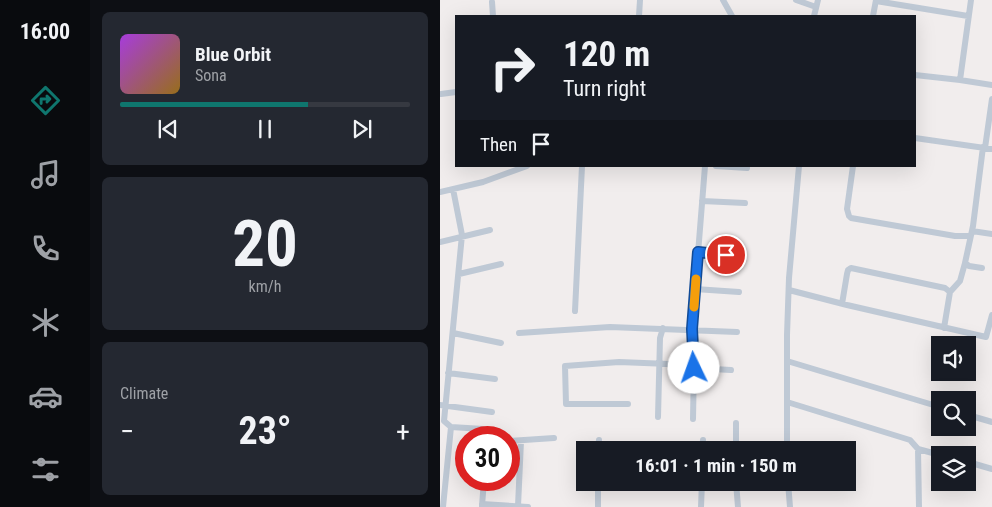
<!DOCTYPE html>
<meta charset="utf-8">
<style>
body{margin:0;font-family:"Roboto Condensed",sans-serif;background:#242831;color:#f1f3f6;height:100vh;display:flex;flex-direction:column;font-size:19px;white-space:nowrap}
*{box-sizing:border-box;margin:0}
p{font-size:16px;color:#9ea1a6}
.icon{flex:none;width:28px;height:28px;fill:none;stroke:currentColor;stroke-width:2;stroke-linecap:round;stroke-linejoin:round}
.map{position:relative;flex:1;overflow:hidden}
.drawer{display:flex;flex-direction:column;gap:12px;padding:12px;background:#0d0f14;width:350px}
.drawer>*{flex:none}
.banner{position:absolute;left:15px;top:15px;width:461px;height:152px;border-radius:0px;box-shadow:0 5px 20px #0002;background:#171b24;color:#f1f3f6;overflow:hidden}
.controls{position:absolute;left:491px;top:336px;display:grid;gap:10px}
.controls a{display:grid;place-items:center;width:45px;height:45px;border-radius:0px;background:#171b24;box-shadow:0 5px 20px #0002;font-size:25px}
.speed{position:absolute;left:15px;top:426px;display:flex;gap:10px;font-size:25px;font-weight:700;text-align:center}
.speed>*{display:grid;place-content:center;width:65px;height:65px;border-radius:50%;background:#171b24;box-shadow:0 5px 20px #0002;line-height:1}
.speed .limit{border:8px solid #d22;background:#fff;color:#111}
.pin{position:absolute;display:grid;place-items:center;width:42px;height:42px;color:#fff;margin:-21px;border:2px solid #fff;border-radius:50%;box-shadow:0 1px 5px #0007}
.me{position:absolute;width:55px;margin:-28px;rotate:357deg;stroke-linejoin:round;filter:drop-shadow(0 0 4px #0008)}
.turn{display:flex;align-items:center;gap:18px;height:105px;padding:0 25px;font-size:22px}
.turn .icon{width:65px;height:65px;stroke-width:2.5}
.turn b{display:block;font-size:35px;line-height:42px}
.then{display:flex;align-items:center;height:48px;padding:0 25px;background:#0003;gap:10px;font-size:19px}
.big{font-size:38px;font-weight:700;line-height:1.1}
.drawer .card{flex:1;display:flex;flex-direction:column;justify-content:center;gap:8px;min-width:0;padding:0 18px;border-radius:8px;background:#242831}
.drawer .dial{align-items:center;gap:0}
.dial b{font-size:65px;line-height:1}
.song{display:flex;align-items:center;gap:15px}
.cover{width:60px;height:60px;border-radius:8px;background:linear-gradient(135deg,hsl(280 70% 55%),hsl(40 70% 35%))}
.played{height:5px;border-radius:2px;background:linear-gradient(90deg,#0f766e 65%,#363941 65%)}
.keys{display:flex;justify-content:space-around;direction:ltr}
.heat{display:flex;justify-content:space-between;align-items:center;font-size:28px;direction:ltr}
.trip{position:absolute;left:136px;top:441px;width:280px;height:50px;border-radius:0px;background:#171b24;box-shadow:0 5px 20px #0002;font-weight:700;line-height:50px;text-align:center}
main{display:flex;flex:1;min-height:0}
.tab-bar{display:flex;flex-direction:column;width:90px;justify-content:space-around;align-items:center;background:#090b0e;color:#9ea1a6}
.tab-bar .icon{width:35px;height:35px}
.tab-bar .selected{color:#0f766e}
.tab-bar b{font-size:22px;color:#f1f3f6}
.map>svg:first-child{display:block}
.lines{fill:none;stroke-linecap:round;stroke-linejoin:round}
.minor{stroke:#bfc9d5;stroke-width:6}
.route-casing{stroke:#114b97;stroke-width:12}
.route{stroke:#1a73e8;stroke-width:9}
.slow{stroke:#f59e0b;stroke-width:9}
</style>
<main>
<nav class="tab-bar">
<b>16:00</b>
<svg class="icon selected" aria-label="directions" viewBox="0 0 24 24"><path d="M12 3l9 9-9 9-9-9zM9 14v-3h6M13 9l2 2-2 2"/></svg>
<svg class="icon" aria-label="music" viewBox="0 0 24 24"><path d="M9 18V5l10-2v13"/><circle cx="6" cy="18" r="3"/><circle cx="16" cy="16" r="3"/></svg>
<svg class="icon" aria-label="phone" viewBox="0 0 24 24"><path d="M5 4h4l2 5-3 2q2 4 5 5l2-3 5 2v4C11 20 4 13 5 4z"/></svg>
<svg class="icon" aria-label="climate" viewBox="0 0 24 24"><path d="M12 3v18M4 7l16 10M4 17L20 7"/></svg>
<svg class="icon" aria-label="car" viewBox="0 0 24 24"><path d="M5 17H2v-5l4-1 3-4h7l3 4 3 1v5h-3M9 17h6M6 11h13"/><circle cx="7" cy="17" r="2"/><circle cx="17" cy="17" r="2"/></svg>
<svg class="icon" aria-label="filters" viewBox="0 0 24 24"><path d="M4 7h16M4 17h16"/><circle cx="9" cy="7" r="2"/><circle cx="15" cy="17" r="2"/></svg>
</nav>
<section class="drawer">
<div class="card">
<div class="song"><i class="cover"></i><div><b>Blue Orbit</b><p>Sona</p></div></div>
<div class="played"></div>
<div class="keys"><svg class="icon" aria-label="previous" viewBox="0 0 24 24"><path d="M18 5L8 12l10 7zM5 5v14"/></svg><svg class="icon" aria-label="pause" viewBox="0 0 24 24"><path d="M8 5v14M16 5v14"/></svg><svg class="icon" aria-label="next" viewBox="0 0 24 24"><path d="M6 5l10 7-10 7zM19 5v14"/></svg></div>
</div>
<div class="card dial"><b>20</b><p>km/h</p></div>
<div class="card"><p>Climate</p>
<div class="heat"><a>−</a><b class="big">23°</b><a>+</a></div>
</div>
</section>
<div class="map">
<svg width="552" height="507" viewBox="0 0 552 507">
<rect width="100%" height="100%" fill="#f1eded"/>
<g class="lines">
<path class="minor" d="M 283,0 L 292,16
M 356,0 L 376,7
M 531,0 L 520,80 L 552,85
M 436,1 L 528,16
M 52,2 L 53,16
M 199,16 L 200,0
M 374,16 L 378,0
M 433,16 L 436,0
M 475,75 L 520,80
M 1,94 L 16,92
M 475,138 L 552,149
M 545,148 L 552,99
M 276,166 L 307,168
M 413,166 L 407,209 L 409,216 L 411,218 L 515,236 L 530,236
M 0,192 L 43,182 L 87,166
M 262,201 L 305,203
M 532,231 L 552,234
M 0,242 L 50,230
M 258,252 L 301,256
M 542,268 L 529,266 L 525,263 L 533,226 L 543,147
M 19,274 L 61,264
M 255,289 L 299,292
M 349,290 L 407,305 L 546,337 L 552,315
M 402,304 L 407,274 L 408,270 L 411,268 L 505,288 L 510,292
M 135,311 L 142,166
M 504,328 L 510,292 L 520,281 L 525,263
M 13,333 L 61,343
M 79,333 L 170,327 L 297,332
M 347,361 L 500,407
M 254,368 L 291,370
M 8,373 L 55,379
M 347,402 L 470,440 L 478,449 L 500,455
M 188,404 L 126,404 L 125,366 L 179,362 L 254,365
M 0,405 L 52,412
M 528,415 L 552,422
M 218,417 L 220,338 L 223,328
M 253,419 L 254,365 L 252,329 L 265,166
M 11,427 L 43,429 L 48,438
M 69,441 L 114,438
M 478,449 L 479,507
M 158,450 L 159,440
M 262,450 L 263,440
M 296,450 L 296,423
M 347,450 L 347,335 L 349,278 L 359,166
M 528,462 L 552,469
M 296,482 L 298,507
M 348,482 L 350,507
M 42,504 L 88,507
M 42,506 L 44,480
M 78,506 L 81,441
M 3,507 L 11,427 L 4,421 L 22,235 L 13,189
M 158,507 L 158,482
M 261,507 L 262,482"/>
</g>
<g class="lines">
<defs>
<path id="route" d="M 254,368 L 252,329 L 258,252 L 286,255"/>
</defs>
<use href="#route" class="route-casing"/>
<use href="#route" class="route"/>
<path class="slow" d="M 254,307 L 256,279"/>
</g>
</svg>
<div class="controls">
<a><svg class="icon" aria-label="sound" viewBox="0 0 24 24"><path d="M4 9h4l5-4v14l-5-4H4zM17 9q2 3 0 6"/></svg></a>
<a><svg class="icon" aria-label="search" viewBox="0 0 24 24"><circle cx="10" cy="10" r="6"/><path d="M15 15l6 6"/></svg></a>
<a><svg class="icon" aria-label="layers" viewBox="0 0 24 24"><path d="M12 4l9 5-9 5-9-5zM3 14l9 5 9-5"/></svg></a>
</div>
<div class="speed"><div class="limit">30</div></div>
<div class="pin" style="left:286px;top:255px;background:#d93025"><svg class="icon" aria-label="arrive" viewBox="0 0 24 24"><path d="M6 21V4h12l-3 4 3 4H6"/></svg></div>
<svg class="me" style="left:254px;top:368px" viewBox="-20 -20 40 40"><circle r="19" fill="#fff"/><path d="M0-13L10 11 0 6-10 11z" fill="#1a73e8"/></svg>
<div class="trip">16:01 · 1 min · 150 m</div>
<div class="banner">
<div class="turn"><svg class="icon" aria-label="right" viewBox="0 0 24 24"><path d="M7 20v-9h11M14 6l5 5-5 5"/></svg><div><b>120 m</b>Turn right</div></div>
<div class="then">Then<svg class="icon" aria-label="arrive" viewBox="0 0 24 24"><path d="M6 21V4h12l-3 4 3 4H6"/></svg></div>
</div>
</div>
</main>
